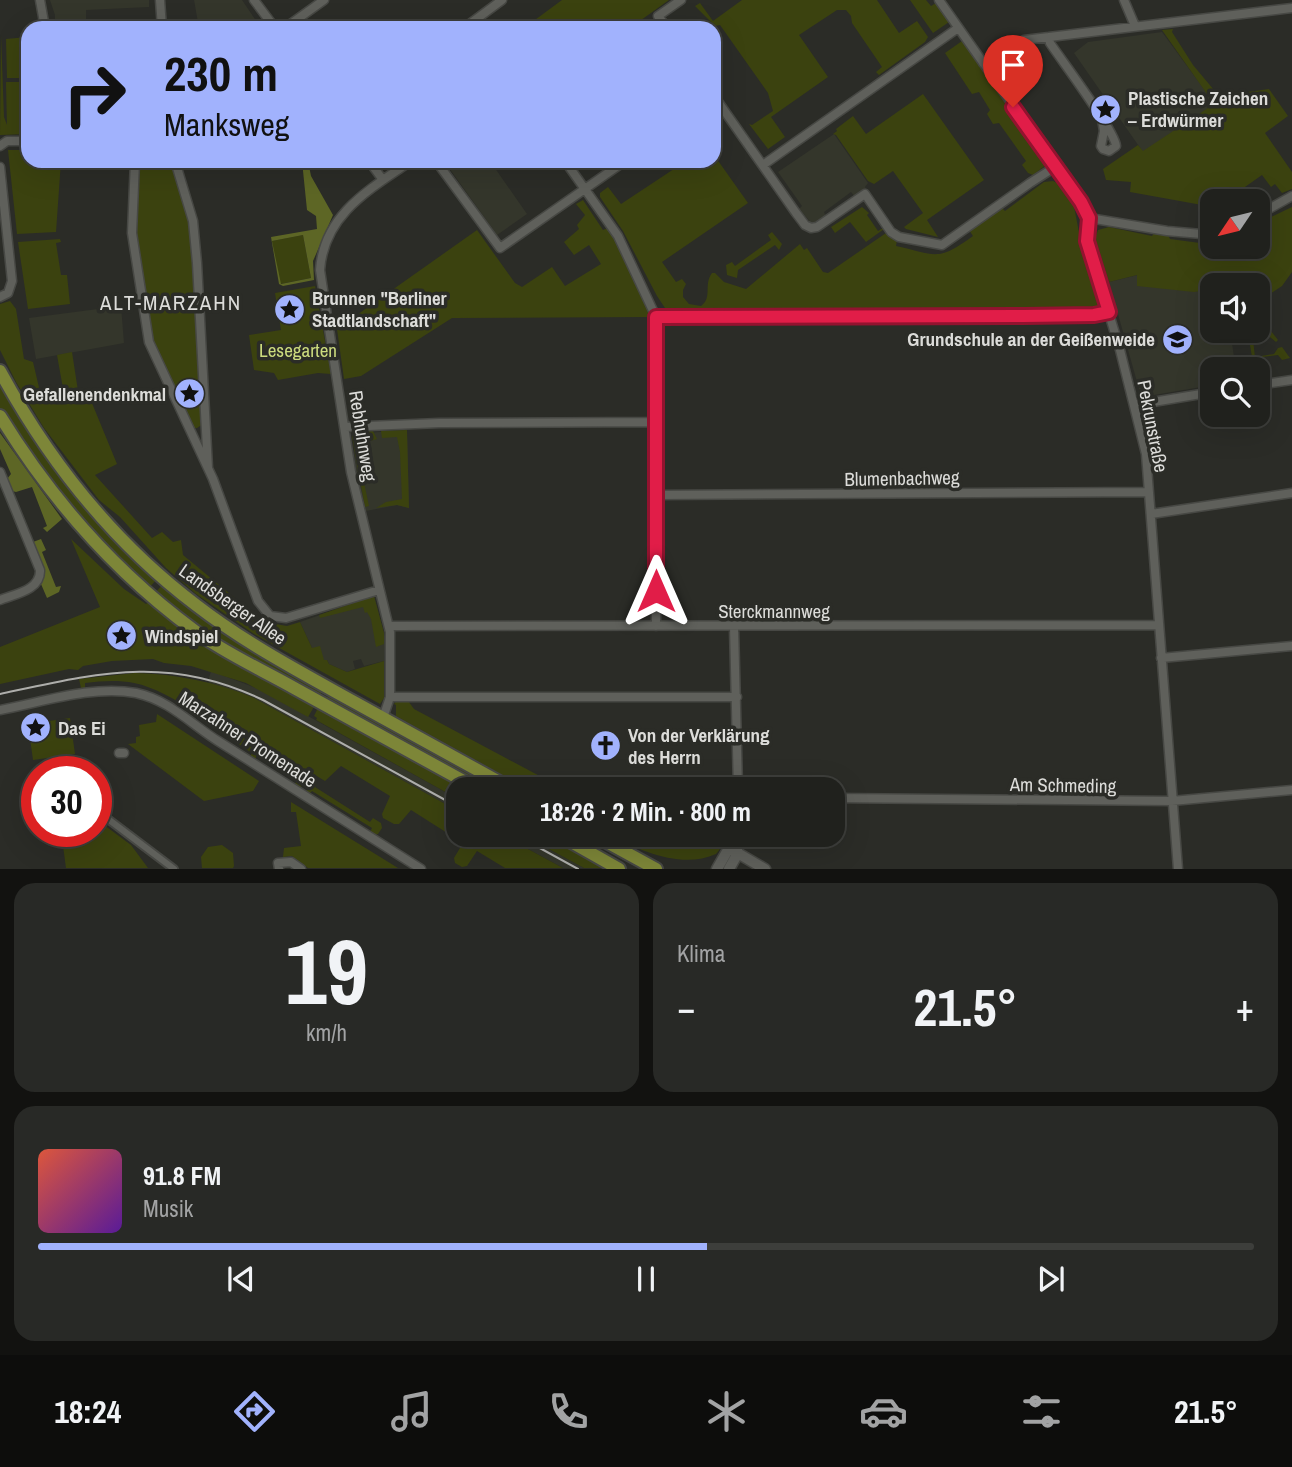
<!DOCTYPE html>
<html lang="de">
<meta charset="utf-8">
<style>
body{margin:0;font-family:"Archivo Narrow",sans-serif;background:#282926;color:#f1f3f6;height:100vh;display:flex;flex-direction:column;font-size:26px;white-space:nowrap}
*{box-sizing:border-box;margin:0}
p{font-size:23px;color:#a2a3a4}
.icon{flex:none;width:38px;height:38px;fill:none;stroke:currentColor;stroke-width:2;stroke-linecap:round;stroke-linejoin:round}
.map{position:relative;height:869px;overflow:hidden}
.side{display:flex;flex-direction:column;gap:14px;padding:14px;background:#121210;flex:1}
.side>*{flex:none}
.hud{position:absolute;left:21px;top:21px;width:700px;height:147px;border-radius:21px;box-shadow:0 7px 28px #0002,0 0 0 2px #3d3e3b;background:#a1b2fd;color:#111;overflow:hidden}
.needle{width:46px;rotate:235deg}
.controls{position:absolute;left:1200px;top:189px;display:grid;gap:14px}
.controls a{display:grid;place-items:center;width:70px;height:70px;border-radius:14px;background:#20211d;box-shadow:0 7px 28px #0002,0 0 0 2px #3d3e3b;font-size:35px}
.speed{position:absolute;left:21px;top:756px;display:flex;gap:14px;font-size:35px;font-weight:700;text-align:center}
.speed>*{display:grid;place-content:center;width:91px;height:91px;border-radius:50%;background:#20211d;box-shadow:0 7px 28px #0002,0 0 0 2px #3d3e3b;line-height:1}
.speed .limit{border:10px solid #d22;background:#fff;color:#111}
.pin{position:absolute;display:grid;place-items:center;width:60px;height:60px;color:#fff;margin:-72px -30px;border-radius:50% 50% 50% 0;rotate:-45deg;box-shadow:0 0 7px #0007}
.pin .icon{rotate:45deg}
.me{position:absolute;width:77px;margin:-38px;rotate:0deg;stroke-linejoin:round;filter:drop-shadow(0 0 5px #0008)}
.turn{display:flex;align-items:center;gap:24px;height:147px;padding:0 28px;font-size:32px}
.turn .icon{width:91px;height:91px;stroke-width:2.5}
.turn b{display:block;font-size:49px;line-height:60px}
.big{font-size:52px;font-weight:700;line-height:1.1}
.side .card{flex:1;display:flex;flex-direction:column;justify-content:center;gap:10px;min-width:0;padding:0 24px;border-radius:21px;background:#282926}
.side .dial{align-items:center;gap:0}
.dial b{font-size:91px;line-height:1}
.song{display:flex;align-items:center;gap:21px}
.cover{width:84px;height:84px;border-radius:10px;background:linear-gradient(135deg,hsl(10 70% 55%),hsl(270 70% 35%))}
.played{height:7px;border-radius:4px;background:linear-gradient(90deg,#a1b2fd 55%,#3d3e3b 55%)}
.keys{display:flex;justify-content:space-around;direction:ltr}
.heat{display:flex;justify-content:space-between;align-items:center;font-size:38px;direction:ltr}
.side .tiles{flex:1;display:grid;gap:14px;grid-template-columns:1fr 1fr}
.card:last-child{grid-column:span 2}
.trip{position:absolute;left:446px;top:777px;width:399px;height:70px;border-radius:21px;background:#20211d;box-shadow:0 7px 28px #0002,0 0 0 2px #3d3e3b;font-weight:700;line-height:70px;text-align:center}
.dock{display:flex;height:112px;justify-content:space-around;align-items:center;background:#0d0d0c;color:#a2a3a4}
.dock .icon{width:49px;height:49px}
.dock .selected{color:#a1b2fd}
.dock b{font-size:32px;color:#f1f3f6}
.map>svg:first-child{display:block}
.built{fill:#34362b}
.green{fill:#3b420f}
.forest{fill:#5d6625;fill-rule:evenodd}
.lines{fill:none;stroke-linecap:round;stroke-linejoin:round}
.pedestrian-casing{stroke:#474844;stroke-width:10}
.minor-casing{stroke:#474844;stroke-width:11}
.tertiary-casing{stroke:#474844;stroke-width:13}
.primary-casing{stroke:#474844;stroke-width:16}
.pedestrian{stroke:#5f605b;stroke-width:6}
.minor{stroke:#5f605b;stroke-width:8}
.tertiary{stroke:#5f605b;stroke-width:10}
.primary{stroke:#7d8638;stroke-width:12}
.tram{stroke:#aeaeab;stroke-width:2}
.route-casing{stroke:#92132f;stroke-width:18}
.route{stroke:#e11d48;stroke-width:12}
.labels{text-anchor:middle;stroke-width:7;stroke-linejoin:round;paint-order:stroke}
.poi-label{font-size:19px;font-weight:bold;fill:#dcdcd9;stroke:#2b2c27;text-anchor:start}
.park-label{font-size:19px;fill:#ccdb7e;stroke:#2b2c27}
.street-label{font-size:19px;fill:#dcdcd9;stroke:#2b2c27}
.neighbourhood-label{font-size:21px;letter-spacing:2px;fill:#dcdcd9;stroke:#2b2c27}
</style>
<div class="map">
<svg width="1292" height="869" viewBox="0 0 1292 869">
<rect width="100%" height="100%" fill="#2b2c27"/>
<path class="built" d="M 50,0 L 149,0 L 149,7 L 86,10 L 86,28 L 55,28 L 55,15 Z
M 194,0 L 242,0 L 261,28 L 199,28 Z
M 1162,32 L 1215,104 L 1143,152 L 1074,53 L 1088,42 Z
M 834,134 L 868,183 L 865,187 L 866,189 L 855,197 L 851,192 L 824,212 L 826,217 L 812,224 L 799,209 L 802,206 L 778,172 Z
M 444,161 L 490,161 L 527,214 L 497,235 Z
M 1150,272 L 1213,285 L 1213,331 L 1230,331 L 1236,369 L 1213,369 L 1213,385 L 1148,396 L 1139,389 L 1109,282 Z
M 121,306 L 124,343 L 36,359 L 29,318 Z
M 407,430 L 409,508 L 397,505 L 366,511 L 355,465 L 353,434 Z
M 374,596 L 385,637 L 384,661 L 364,666 L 361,659 L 353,661 L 355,669 L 347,672 L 329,664 L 327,660 L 324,660 L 312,648 L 300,622 Z
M 211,671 L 259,689 L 458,799 L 458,811 L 254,698 L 208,682 Z
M 502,835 L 523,835 L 584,868 L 563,868 Z"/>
<path class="green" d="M 562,0 L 669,0 L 630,28 L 524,28 Z
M 742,0 L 877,0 L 899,33 L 917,21 L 928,37 L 925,42 L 879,75 L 876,72 L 882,67 L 852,23 L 851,16 L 846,10 L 837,10 L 799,35 L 828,77 L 771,117 L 785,137 L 768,149 L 749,124 L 752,125 L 773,111 L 768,93 L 720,25 L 715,26 L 695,6 L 700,3 L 713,21 Z
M 910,0 L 926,0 L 931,6 L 936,3 L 949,22 L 933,33 Z
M 1173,29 L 1172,32 L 1193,65 L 1219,96 L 1269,89 L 1288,116 L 1265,133 L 1292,172 L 1292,189 L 1282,193 L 1275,184 L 1271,187 L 1262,175 L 1225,201 L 1213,201 L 1213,207 L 1130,192 L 1131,182 L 1106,180 L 1103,169 L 1138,145 L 1143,151 L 1214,104 L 1162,30 Z
M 1,35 L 4,117 L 7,125 L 6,82 L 28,82 L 28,134 L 0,135 Z
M 28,37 L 28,78 L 7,78 L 6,39 Z
M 962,41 L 1046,159 L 1046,165 L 1033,175 L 1028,173 L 1022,165 L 1026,161 L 999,123 L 993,124 L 987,114 L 990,110 L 979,92 L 972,94 L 945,53 Z
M 923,94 L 984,180 L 927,220 L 938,237 L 906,229 L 904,227 L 923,213 L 893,171 L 874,184 L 868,181 L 836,135 L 833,134 L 837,131 L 836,129 L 853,116 L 866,134 Z
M 8,150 L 28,150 L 28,161 L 61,161 L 56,232 L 17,234 Z
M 714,155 L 748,203 L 662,262 L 676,282 L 682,279 L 686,284 L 683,290 L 683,297 L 689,304 L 701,306 C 713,297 703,285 712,273 L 715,273 L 724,282 L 746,289 L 800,244 L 804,250 L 807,248 L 823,272 L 828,273 L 886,233 L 897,240 L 896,246 C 937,255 937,262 973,236 L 969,230 L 1002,208 L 1005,211 L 1044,182 L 1053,181 L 1059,184 L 1073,201 L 1082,248 L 1100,307 L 1091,310 L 669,314 L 657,296 L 623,231 L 600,197 L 600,193 L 608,187 L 621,204 L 686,161 L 714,161 Z
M 139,161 L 171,161 L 191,228 L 196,276 L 203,424 L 197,428 L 192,428 L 154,347 L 135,231 Z
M 583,200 L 603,230 L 608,228 L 615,237 L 648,308 L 649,317 L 452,318 L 361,376 L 344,379 L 337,329 L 477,230 L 515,283 L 522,287 L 552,267 L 565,286 L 601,264 L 589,245 L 574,255 L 564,242 L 579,229 L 577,225 L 585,215 L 576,204 Z
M 862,207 L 869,213 L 867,215 L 878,231 L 883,228 L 884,229 L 866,242 L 850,222 L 835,233 L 831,227 Z
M 1292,207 L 1292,272 L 1282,286 L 1258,302 L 1258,285 L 1213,285 L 1213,289 L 1194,292 L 1137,286 L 1137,275 L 1109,282 L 1095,238 L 1098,230 L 1109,227 L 1152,236 L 1154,233 L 1167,233 L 1170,239 L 1200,243 L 1203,238 L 1213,238 L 1213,247 L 1258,247 L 1258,219 L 1265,214 L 1271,217 Z
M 772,232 L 782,244 L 779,250 L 775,245 L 738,270 L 737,278 L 727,275 L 726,265 L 732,262 L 735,266 L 771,240 L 768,235 Z
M 303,235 L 311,278 L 280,284 L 272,241 Z
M 60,239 L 61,242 L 56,243 L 61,275 L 67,275 L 70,304 L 28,309 L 18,242 Z
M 315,286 L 331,374 L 318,373 L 278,380 L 274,373 L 254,370 L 249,335 L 281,330 L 275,293 Z
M 10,301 L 16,309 L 24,359 L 33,362 L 41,396 L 64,394 L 57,355 L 72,352 L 78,391 L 87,391 L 117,464 L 95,475 L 152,538 L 162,532 L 173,542 L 181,540 L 183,555 L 264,622 L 287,626 L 300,622 L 312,648 L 320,646 L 324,660 L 327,660 L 329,664 L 347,672 L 384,661 L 384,698 L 380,704 L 254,634 L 196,594 L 166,568 L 120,517 L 99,500 L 44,428 L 16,382 L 0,350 L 0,304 Z
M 1264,322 L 1278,340 L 1276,342 L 1270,337 L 1253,340 L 1255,357 L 1274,354 L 1278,348 L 1282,347 L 1290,358 L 1282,360 L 1278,355 L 1255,358 L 1256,369 L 1254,369 L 1250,345 L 1244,343 L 1244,335 L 1247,332 L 1252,332 L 1256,338 L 1261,334 L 1258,324 Z
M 0,381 L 157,579 L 148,589 L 86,527 L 15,433 L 0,409 Z
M 407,430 L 409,508 L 397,505 L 376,508 L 386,502 L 402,499 L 400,452 L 397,437 L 382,438 L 381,431 Z
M 373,431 L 377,439 L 356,445 L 369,506 L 365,507 L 352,437 L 354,433 Z
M 71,539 L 124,589 L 146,604 L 149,602 L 315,705 L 308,717 L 246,683 L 191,666 L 164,663 L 153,659 L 112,661 L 83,666 L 78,670 L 69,669 L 0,684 L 0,647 L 100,607 Z
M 163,584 L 323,690 L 319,697 L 209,634 L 154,594 Z
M 374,596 L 384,633 L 384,644 L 376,647 L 371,619 L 367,612 L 365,613 L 363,607 L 320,618 L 319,615 Z
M 135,673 C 177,674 216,682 254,698 L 458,811 L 458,835 L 502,835 L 563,868 L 505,868 L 477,851 L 467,866 L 462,867 L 455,863 L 454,858 L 463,843 L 411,810 L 399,824 L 394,824 L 383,818 L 382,814 L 390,796 L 341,766 L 325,781 L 310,772 L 301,787 L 294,785 L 297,781 L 257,756 L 254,760 L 250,757 L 252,753 C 218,731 174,691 134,683 C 118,680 102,681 85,683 L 85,688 L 81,688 L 79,679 Z
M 329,694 L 502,789 L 485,789 L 325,701 Z
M 399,698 L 406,698 L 414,709 L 564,789 L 528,789 L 396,716 L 396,705 L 394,704 Z
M 318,708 L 466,789 L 458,789 L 458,799 L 316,720 L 317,718 L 314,716 Z
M 157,714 L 259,781 L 253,791 L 204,801 L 128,744 L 136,743 L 136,737 L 140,736 L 139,725 L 156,722 Z
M 70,718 L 75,754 L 33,760 L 28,724 Z
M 314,781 L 317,783 L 315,787 L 370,822 L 373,818 L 381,823 L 382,828 L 378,834 L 374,835 L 370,832 L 372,828 L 312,791 L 309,794 L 306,792 L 310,782 Z
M 291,802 L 398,868 L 308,868 L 292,856 L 283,857 L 284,848 L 301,846 L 296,812 L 291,812 Z
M 96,819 L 131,845 L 148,868 L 66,868 L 61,831 L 96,831 Z
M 523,835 L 545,835 L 602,868 L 584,868 Z
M 610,835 L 640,835 L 652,841 L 652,835 L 728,835 C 724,841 721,849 716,854 C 683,869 642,852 610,835 Z
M 222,845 L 233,853 L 234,866 L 233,868 L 202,868 L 201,857 L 208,847 Z"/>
<path class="forest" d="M 302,161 L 308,161 L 311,176 L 333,215 L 313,261 L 314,280 L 283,286 L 279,284 L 271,237 L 317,229 L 316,216 L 307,210 ZM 303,235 L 311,278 L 281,284 L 272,241 Z
M 0,433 L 62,519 L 47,532 L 43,528 L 47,526 L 32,487 L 16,492 L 12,491 L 7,479 L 11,474 L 0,449 Z
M 41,539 L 46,550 L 42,552 L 56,587 L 61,586 L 59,592 L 47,598 L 41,584 L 44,572 L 33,542 Z"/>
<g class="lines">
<defs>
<path id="pedestrian" d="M 96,810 L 174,869"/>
<path id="minor" d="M 40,0 L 45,28
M 160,0 L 162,28
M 254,0 L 275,28
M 939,0 L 1081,202 L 1089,218 L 1087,241 L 1120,350 L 1146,454 L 1178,869
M 1124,0 L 1135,26
M 285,28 L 324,0
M 473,28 L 471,23 L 502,0
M 667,28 L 658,16 L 681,0
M 1049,37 L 1050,43 C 1062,61 1115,131 1116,146 L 1109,151 L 1103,149 L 1101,146 L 1104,131 L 1102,119
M 983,63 L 1024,40 L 1292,8
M 714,96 L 796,213 L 805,225 L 811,228 L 817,227 L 865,194 L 891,232 L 899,237 L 942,245 L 1030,183 L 1055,167
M 0,146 L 7,141 L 28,141
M 135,161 L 132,233 L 149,342 L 213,479 L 258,601 L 270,616 L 286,618 L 379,590
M 175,161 L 193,221 L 197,263 L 208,468
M 369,161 L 383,180
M 436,161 L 500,248 L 625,161
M 565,161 L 618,236 L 656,317 L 656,626
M 763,165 L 958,28
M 0,167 L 12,281 L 8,293 L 0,297
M 1258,215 L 1292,196
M 1089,218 L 1167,231 L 1213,235
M 656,317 L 1024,316 L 1094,315 L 1109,312
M 1258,385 L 1292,380
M 1135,405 L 1213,392
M 345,427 L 439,423 L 656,422
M 0,472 L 40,570 C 41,590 15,594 0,600
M 656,495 L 1149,492
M 1151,514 L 1292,493
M 389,626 L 1159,625
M 734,627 L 738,789
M 1161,658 L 1292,646
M 390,697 L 737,697
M 0,710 C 43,702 92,685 136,693 C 169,700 191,724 218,741 C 285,784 353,826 421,869
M 383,718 L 390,697 L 390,632 L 351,472 L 320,270 C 324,214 370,189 411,161
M 119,753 L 124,753
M 833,798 L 1172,801 L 1292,790
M 738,835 L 738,853
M 279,869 L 278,863 L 291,862 L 301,869"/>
<path id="tertiary" d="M 717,869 L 729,848 L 765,869
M 729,869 L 738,853"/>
<path id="primary" d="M 0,371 C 49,461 114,543 196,605 C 245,643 300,672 354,702 C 407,731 459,760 512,789
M 0,416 C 51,499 116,573 195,631 C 226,654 263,670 296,689 C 357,722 417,756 478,789
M 559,835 L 619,869
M 594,835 L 656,869"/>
</defs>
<use href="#pedestrian" class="pedestrian-casing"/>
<use href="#minor" class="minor-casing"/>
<use href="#tertiary" class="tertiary-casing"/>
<use href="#primary" class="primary-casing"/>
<use href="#pedestrian" class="pedestrian"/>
<use href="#minor" class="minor"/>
<use href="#tertiary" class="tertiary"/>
<use href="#primary" class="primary"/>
<path class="tram" d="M 0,694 C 98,673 168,654 263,700 L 458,807
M 516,835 L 578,869"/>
</g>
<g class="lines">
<defs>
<path id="route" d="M 656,591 L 656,317 L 1024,316 L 1094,315 L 1109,312 L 1087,241 L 1089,218 L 1081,202 L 1013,107"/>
</defs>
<use href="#route" class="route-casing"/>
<use href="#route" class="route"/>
</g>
<defs>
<symbol id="sight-disc" viewBox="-11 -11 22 22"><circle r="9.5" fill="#a1b2fd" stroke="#2b2c27"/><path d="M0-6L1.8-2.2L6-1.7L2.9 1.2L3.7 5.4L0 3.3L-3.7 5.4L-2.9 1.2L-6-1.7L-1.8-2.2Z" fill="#111"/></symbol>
<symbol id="school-disc" viewBox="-11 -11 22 22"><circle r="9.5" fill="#a1b2fd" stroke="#2b2c27"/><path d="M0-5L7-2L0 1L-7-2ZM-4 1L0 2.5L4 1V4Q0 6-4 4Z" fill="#111"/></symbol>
<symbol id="church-disc" viewBox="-11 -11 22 22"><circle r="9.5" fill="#a1b2fd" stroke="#2b2c27"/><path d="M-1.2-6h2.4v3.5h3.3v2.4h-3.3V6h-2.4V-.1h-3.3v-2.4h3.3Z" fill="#111"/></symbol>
</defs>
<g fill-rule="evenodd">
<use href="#sight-disc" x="1088" y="92" width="35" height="35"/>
<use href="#sight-disc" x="272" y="292" width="35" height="35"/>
<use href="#school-disc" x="1160" y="322" width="35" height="35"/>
<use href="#sight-disc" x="172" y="376" width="35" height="35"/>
<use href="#sight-disc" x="104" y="618" width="35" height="35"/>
<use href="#sight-disc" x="18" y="710" width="35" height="35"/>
<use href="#church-disc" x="588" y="728" width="35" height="35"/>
</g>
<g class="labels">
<g class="poi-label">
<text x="1128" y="105">Plastische Zeichen<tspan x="1128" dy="22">– Erdwürmer</tspan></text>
<text x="312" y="305">Brunnen "Berliner<tspan x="312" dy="22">Stadtlandschaft"</tspan></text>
<text x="1155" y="346" text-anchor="end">Grundschule an der Geißenweide</text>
<text x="166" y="401" text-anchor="end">Gefallenendenkmal</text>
<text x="145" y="643">Windspiel</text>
<text x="58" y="735">Das Ei</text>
<text x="628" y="742">Von der Verklärung<tspan x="628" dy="22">des Herrn</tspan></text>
</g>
<g class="park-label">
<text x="298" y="357">Lesegarten</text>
</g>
<g class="street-label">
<text transform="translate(1153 426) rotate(79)" y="7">Pekrunstraße</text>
<text transform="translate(363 436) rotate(81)" y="7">Rebhuhnweg</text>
<text transform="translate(902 478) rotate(-1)" y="7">Blumenbachweg</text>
<text transform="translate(233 604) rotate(35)" y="7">Landsberger Allee</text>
<text x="774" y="618">Sterckmannweg</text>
<text transform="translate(248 739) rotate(33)" y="7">Marzahner Promenade</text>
<text transform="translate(1063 785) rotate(1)" y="7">Am Schmeding</text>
</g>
<g class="neighbourhood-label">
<text x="171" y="310">ALT-MARZAHN</text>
</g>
</g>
</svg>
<div class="controls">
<a><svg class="needle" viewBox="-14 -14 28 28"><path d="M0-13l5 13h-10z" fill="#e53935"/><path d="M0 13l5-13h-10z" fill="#a2a3a4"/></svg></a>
<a><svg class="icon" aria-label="sound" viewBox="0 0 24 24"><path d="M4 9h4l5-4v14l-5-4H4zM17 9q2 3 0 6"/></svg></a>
<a><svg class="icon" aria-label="search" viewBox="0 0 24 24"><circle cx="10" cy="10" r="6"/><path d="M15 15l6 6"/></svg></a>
</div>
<div class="speed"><div class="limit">30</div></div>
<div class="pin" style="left:1013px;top:107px;background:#d93025"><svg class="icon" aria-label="arrive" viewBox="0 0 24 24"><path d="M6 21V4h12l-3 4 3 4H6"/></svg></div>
<svg class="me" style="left:656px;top:591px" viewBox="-20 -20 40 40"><path d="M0-17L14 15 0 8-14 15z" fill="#e11d48" stroke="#fff" stroke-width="4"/></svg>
<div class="trip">18:26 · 2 Min. · 800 m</div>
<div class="hud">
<div class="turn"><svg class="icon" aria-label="right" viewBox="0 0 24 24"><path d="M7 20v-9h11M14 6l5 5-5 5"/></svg><div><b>230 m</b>Manksweg</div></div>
</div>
</div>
<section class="side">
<div class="tiles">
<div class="card dial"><b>19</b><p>km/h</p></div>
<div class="card"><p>Klima</p>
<div class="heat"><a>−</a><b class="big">21.5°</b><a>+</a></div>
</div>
<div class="card">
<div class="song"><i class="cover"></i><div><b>91.8 FM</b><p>Musik</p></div></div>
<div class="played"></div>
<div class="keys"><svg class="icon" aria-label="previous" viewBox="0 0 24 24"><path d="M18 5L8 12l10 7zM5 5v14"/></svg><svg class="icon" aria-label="pause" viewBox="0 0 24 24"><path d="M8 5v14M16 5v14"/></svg><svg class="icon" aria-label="next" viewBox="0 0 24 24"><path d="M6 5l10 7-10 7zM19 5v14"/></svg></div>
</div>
</div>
</section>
<nav class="dock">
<b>18:24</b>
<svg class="icon selected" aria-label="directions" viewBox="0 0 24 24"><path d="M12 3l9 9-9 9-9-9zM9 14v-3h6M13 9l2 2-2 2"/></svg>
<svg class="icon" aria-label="music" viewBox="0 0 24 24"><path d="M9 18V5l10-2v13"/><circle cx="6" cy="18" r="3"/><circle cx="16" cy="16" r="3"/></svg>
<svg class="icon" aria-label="phone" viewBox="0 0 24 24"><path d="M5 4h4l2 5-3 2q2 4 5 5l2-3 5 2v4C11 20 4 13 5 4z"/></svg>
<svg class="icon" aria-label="climate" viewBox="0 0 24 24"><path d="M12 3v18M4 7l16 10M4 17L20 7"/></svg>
<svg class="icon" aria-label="car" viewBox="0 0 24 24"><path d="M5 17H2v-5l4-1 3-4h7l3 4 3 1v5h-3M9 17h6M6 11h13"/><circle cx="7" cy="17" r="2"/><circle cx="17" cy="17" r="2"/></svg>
<svg class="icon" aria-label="filters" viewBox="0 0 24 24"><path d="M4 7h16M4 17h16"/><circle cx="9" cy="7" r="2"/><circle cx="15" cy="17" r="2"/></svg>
<b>21.5°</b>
</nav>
